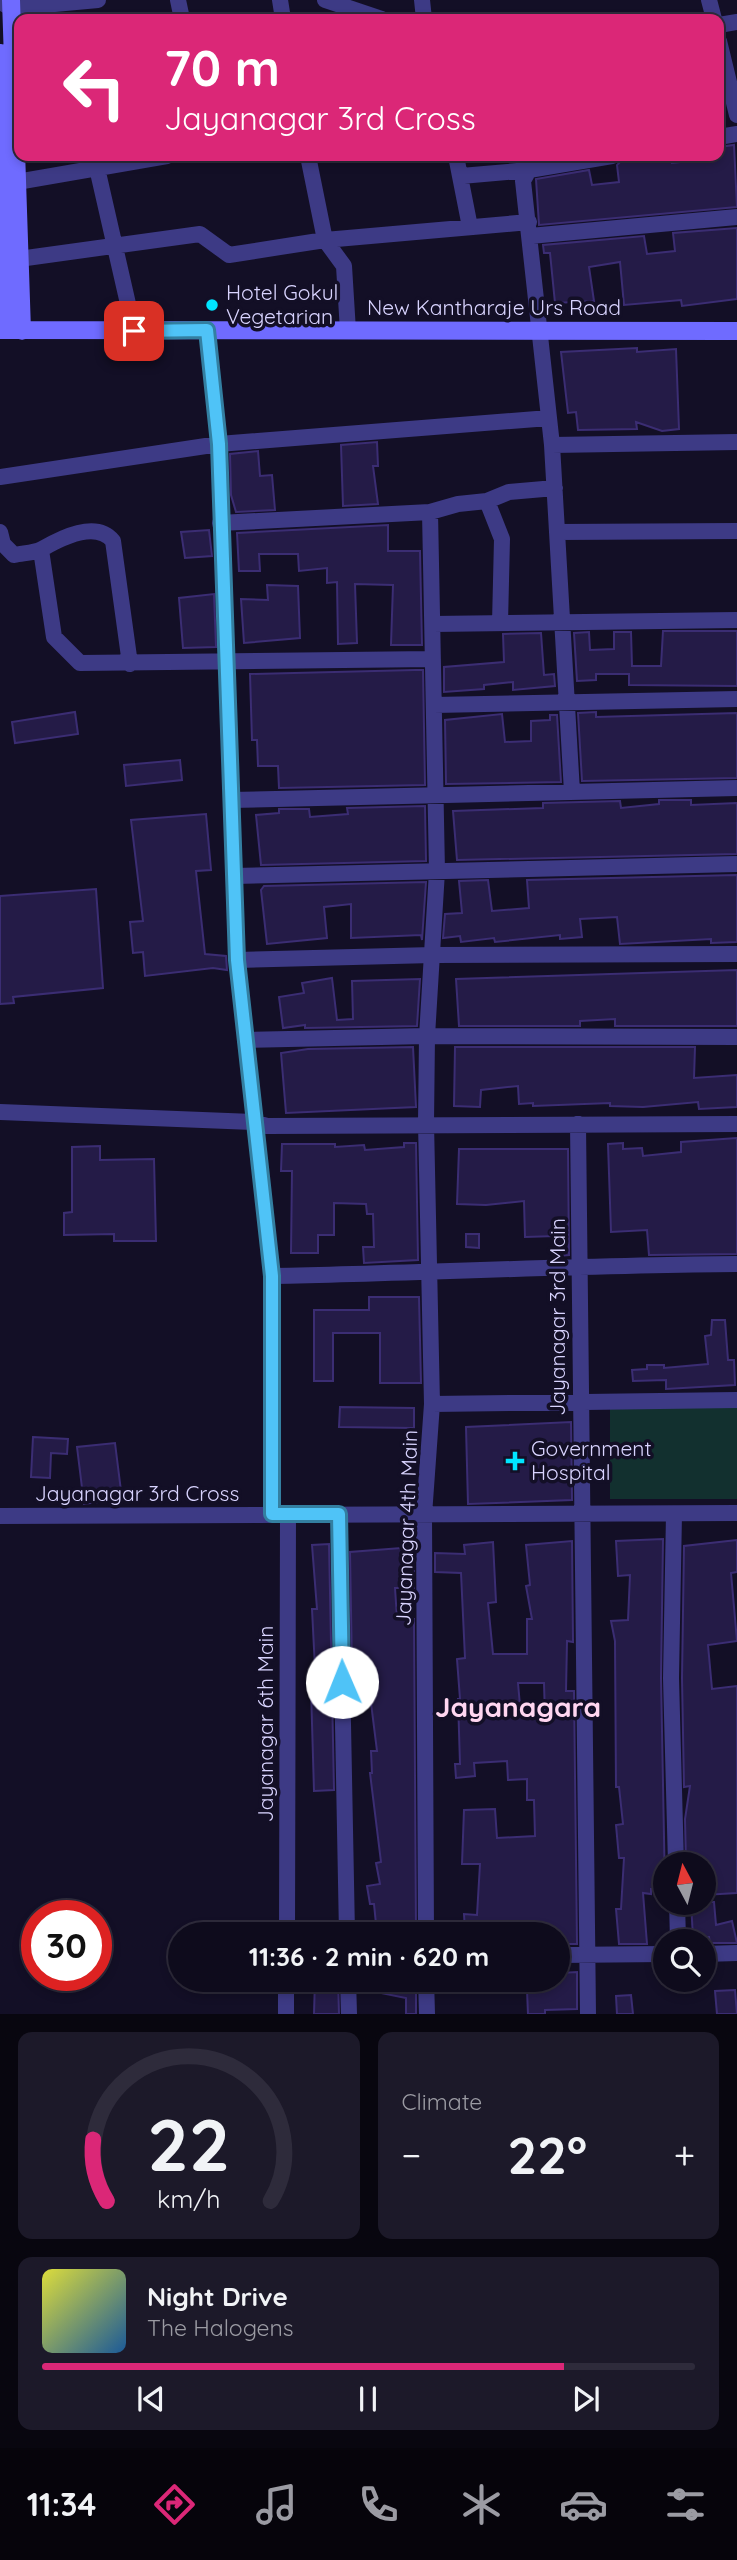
<!DOCTYPE html>
<meta charset="utf-8">
<style>
body{margin:0;font-family:Quicksand,sans-serif;background:#1c1929;color:#f1f3f6;height:100vh;display:flex;flex-direction:column;font-size:26px;white-space:nowrap}
*{box-sizing:border-box;margin:0}
p{font-size:23px;color:#9b9ba3}
.icon{flex:none;width:38px;height:38px;fill:none;stroke:currentColor;stroke-width:2;stroke-linecap:round;stroke-linejoin:round}
.map{position:relative;height:2014px;overflow:hidden}
.panel{display:flex;flex-direction:column;gap:18px;padding:18px;background:#08060f;flex:1}
.panel>*{flex:none}
.guide{position:absolute;left:14px;top:14px;width:710px;height:147px;border-radius:14px;box-shadow:0 4px 10px #0003,0 0 0 2px #2e2b3b;background:#db2777;color:#fff;overflow:hidden}
.needle{width:46px;rotate:353deg}
.controls{position:absolute;left:653px;top:1852px;display:grid;gap:14px}
.controls a{display:grid;place-items:center;width:63px;height:63px;border-radius:50%;background:#0e0b1c;box-shadow:0 4px 10px #0003,0 0 0 2px #2e2b3b;font-size:35px}
.speed{position:absolute;left:21px;top:1900px;display:flex;gap:14px;font-size:35px;font-weight:700;text-align:center}
.speed>*{display:grid;place-content:center;width:91px;height:91px;border-radius:50%;background:#0e0b1c;box-shadow:0 4px 10px #0003,0 0 0 2px #2e2b3b;line-height:1}
.speed .limit{border:10px solid #d22;background:#fff;color:#111}
.pin{position:absolute;display:grid;place-items:center;width:60px;height:60px;color:#fff;margin:-30px;border-radius:14px;box-shadow:0 4px 10px #0006}
.me{position:absolute;width:77px;margin:-38px;rotate:359deg;stroke-linejoin:round;filter:drop-shadow(0 0 5px #0008)}
.turn{display:flex;align-items:center;gap:24px;height:147px;padding:0 35px;font-size:32px}
.turn .icon{width:91px;height:91px;stroke-width:2.5}
.turn b{display:block;font-size:49px;line-height:60px}
.big{font-size:52px;font-weight:800;line-height:1.1}
.panel .card{flex:1;display:flex;flex-direction:column;justify-content:center;gap:10px;min-width:0;padding:0 24px;border-radius:14px;background:#1c1929}
.panel .dial{align-items:center;gap:0}
.dial svg{height:182px;overflow:visible;fill:none;stroke:#2e2b3b;stroke-width:7;stroke-linecap:round;text-anchor:middle}
.dial text{fill:#f1f3f6;stroke:none}
.song{display:flex;align-items:center;gap:21px}
.cover{width:84px;height:84px;border-radius:10px;background:linear-gradient(135deg,hsl(60 70% 55%),hsl(210 70% 35%))}
.played{height:7px;border-radius:4px;background:linear-gradient(90deg,#db2777 80%,#2e2b3b 80%)}
.keys{display:flex;justify-content:space-around;direction:ltr}
.heat{display:flex;justify-content:space-between;align-items:center;font-size:38px;direction:ltr}
.panel .tiles{flex:1;display:grid;gap:18px;grid-template-columns:1fr 1fr}
.card:last-child{grid-column:span 2}
.trip{position:absolute;left:168px;top:1922px;width:402px;height:70px;border-radius:35px;background:#0e0b1c;box-shadow:0 4px 10px #0003,0 0 0 2px #2e2b3b;font-weight:800;line-height:70px;text-align:center}
.menu{display:flex;height:112px;justify-content:space-around;align-items:center;background:#06040b;color:#9b9ba3}
.menu .icon{width:49px;height:49px}
.menu .active{color:#db2777}
.menu b{font-size:32px;color:#f1f3f6}
.map>svg:first-child{display:block}
.green{fill:#12302f}
.building{fill:#241b47;stroke:#3b2d73;stroke-width:2;fill-rule:evenodd}
.lines{fill:none;stroke-linecap:round;stroke-linejoin:round}
.street{stroke:#3d3a85;stroke-width:16}
.secondary{stroke:#6f6bff;stroke-width:18}
.route-casing{stroke:#337fa1;stroke-width:18}
.route{stroke:#4fc3f7;stroke-width:12}
.poi-dot{fill:#00e5ff;stroke:#130f26;stroke-width:2.5}
.labels{text-anchor:middle;stroke-width:7;stroke-linejoin:round;paint-order:stroke}
.poi-label{font-size:21px;fill:#d9d4ff;stroke:#130f26;text-anchor:start}
.street-label{font-size:21px;fill:#d9d4ff;stroke:#130f26}
.district-label{font-size:28px;font-weight:bold;fill:#ffd6f0;stroke:#130f26}
</style>
<div class="map">
<svg width="737" height="2014" viewBox="0 0 737 2014">
<rect width="100%" height="100%" fill="#130f26"/>
<path class="green" d="M 737,1394 L 737,1499 L 610,1499 L 610,1396 Z"/>
<path class="building" d="M 734,145 L 737,207 L 539,225 L 536,179 L 589,170 L 592,185 L 619,182 L 617,165 L 626,156 L 671,156 L 672,163 L 699,160 L 699,156 L 719,156 L 719,147 Z
M 737,228 L 737,299 L 682,306 L 681,300 L 624,305 L 620,262 L 589,267 L 594,301 L 555,303 L 550,253 L 544,253 L 543,245 L 644,236 L 647,254 L 675,251 L 673,233 Z
M 637,348 L 637,352 L 676,349 L 679,429 L 662,431 L 636,422 L 637,429 L 578,430 L 576,412 L 568,413 L 561,352 Z
M 377,442 L 378,466 L 373,466 L 378,504 L 343,506 L 341,445 Z
M 258,451 L 260,476 L 272,475 L 275,510 L 236,512 L 231,495 L 230,454 Z
M 388,525 L 388,551 L 420,551 L 422,645 L 391,645 L 393,585 L 355,584 L 357,643 L 338,644 L 337,582 L 327,583 L 327,568 L 299,571 L 298,554 L 259,554 L 260,571 L 239,571 L 237,533 Z
M 209,530 L 212,556 L 185,558 L 181,532 Z
M 267,585 L 298,586 L 300,638 L 244,643 L 241,599 L 268,600 Z
M 214,594 L 216,647 L 183,648 L 179,598 Z
M 663,631 L 737,631 L 737,686 L 629,685 L 629,674 L 596,674 L 596,680 L 577,681 L 574,633 L 589,632 L 590,650 L 614,649 L 614,632 L 631,632 L 632,666 L 661,666 Z
M 541,633 L 544,675 L 554,674 L 555,686 L 513,690 L 513,682 L 484,685 L 484,689 L 444,692 L 444,667 L 504,662 L 503,634 Z
M 415,670 L 423,670 L 425,785 L 279,788 L 278,766 L 258,766 L 257,740 L 252,740 L 250,674 Z
M 75,712 L 78,734 L 15,743 L 12,722 Z
M 596,712 L 596,717 L 737,713 L 737,778 L 582,781 L 578,713 Z
M 502,714 L 505,742 L 531,741 L 531,721 L 550,720 L 550,715 L 557,715 L 561,782 L 446,784 L 445,720 Z
M 180,760 L 182,780 L 126,786 L 124,765 Z
M 659,800 L 691,800 L 691,805 L 737,803 L 737,854 L 457,860 L 453,811 L 543,808 L 543,803 L 620,801 L 621,808 L 659,804 Z
M 425,806 L 426,861 L 261,865 L 256,815 L 279,813 L 279,809 L 309,809 L 310,817 L 348,814 L 347,808 Z
M 206,814 L 211,870 L 196,871 L 205,954 L 226,956 L 227,970 L 213,968 L 145,976 L 143,952 L 133,953 L 130,922 L 143,921 L 131,820 Z
M 737,875 L 737,942 L 711,943 L 711,939 L 620,944 L 617,917 L 580,919 L 582,937 L 560,939 L 560,935 L 495,942 L 494,938 L 461,942 L 460,936 L 443,938 L 445,914 L 462,913 L 459,881 L 488,880 L 492,911 L 529,908 L 527,880 Z
M 426,882 L 422,940 L 421,935 L 351,938 L 351,904 L 324,907 L 327,938 L 267,944 L 261,890 L 264,886 Z
M 96,889 L 103,988 L 13,997 L 14,1003 L 0,1004 L 0,896 Z
M 737,970 L 737,1026 L 615,1026 L 615,1019 L 580,1021 L 580,1026 L 459,1026 L 456,979 Z
M 332,978 L 337,1020 L 353,1019 L 352,981 L 420,979 L 417,1026 L 305,1028 L 305,1025 L 283,1028 L 279,997 L 304,993 L 302,983 Z
M 413,1047 L 416,1107 L 286,1113 L 281,1053 L 308,1049 Z
M 455,1047 L 695,1047 L 694,1078 L 737,1075 L 737,1107 L 699,1109 L 698,1102 L 643,1107 L 610,1106 L 610,1103 L 533,1106 L 533,1103 L 519,1104 L 518,1086 L 481,1090 L 480,1107 L 454,1106 Z
M 737,1138 L 737,1254 L 649,1255 L 647,1230 L 611,1232 L 608,1144 L 623,1143 L 623,1149 L 642,1148 L 643,1156 L 681,1152 L 681,1142 Z
M 404,1143 L 416,1143 L 418,1260 L 364,1263 L 363,1247 L 374,1247 L 373,1214 L 367,1214 L 366,1204 L 334,1203 L 334,1235 L 318,1235 L 318,1253 L 291,1253 L 292,1171 L 281,1171 L 282,1144 L 335,1144 L 335,1147 L 364,1145 L 365,1150 L 404,1147 Z
M 100,1146 L 100,1160 L 154,1159 L 156,1241 L 114,1241 L 114,1234 L 64,1235 L 64,1213 L 72,1212 L 72,1147 Z
M 459,1149 L 568,1149 L 569,1255 L 557,1256 L 556,1236 L 525,1237 L 524,1201 L 486,1205 L 457,1204 Z
M 466,1234 L 479,1234 L 479,1248 L 466,1247 Z
M 369,1297 L 419,1297 L 421,1383 L 380,1383 L 380,1333 L 333,1333 L 333,1381 L 314,1381 L 314,1310 L 369,1310 Z
M 712,1320 L 725,1320 L 728,1360 L 734,1360 L 735,1385 L 666,1389 L 666,1380 L 633,1381 L 632,1370 L 647,1369 L 647,1365 L 664,1365 L 664,1368 L 708,1364 L 705,1336 L 711,1335 Z
M 340,1407 L 414,1408 L 414,1428 L 339,1427 Z
M 571,1422 L 572,1500 L 468,1504 L 466,1427 Z
M 33,1437 L 68,1439 L 67,1454 L 51,1453 L 50,1478 L 31,1477 Z
M 115,1443 L 122,1499 L 84,1504 L 77,1447 Z
M 663,1539 L 661,1678 L 665,1890 L 651,1889 L 651,1894 L 643,1893 L 647,1944 L 619,1944 L 616,1909 L 621,1909 L 624,1858 L 619,1858 L 616,1825 L 623,1824 L 619,1787 L 616,1787 L 615,1641 L 611,1621 L 628,1620 L 630,1575 L 618,1576 L 616,1541 Z
M 737,1540 L 737,1572 L 731,1573 L 737,1641 L 708,1645 L 712,1689 L 737,1686 L 737,1893 L 704,1895 L 704,1864 L 686,1864 L 685,1819 L 690,1786 L 684,1787 L 682,1678 L 684,1546 Z
M 572,1541 L 573,1642 L 567,1641 L 566,1691 L 574,1691 L 577,1944 L 563,1944 L 561,1934 L 465,1931 L 464,1914 L 477,1915 L 480,1864 L 462,1864 L 464,1810 L 495,1809 L 497,1838 L 535,1836 L 534,1800 L 527,1800 L 527,1779 L 508,1780 L 507,1761 L 474,1763 L 475,1776 L 456,1778 L 455,1764 L 460,1764 L 458,1699 L 460,1699 L 457,1659 L 465,1658 L 461,1573 L 435,1572 L 435,1553 L 465,1554 L 464,1545 L 493,1542 L 496,1602 L 488,1603 L 493,1654 L 527,1654 L 527,1619 L 532,1619 L 526,1586 L 530,1585 L 526,1545 ZM 518,1683 L 544,1683 L 545,1717 L 521,1717 Z
M 329,1544 L 334,1790 L 314,1791 L 311,1689 L 316,1688 L 312,1609 L 317,1609 L 312,1545 Z
M 414,1547 L 414,1588 L 395,1588 L 397,1618 L 414,1619 L 416,1934 L 377,1934 L 374,1904 L 370,1904 L 367,1886 L 380,1884 L 376,1863 L 381,1862 L 370,1773 L 372,1773 L 371,1751 L 377,1751 L 368,1679 L 365,1679 L 364,1667 L 352,1668 L 350,1552 Z
M 691,1902 L 714,1902 L 716,1925 L 732,1921 L 737,1943 L 710,1943 L 709,1937 L 693,1938 Z
M 577,1972 L 577,2009 L 545,2010 L 545,2014 L 528,2014 L 527,1990 L 489,1993 L 488,1979 L 560,1979 L 560,1973 Z
M 315,1979 L 338,1979 L 339,2014 L 314,2014 Z
M 378,1979 L 416,1979 L 416,2014 L 406,2014 L 406,1998 L 376,1992 Z
M 735,1990 L 737,2014 L 717,2014 L 715,1991 Z
M 631,1995 L 633,2014 L 617,2014 L 616,1996 Z"/>
<g class="lines">
<path class="street" d="M 178,0 L 182,19
M 280,0 L 283,19
M 325,0 L 382,19
M 422,0 L 424,19
M 709,0 L 714,19
M 0,2 L 11,8 L 98,0
M 719,25 L 737,22
M 719,41 L 737,115
M 719,137 L 737,134
M 308,156 L 325,240 L 344,266 L 348,331
M 456,156 L 470,227
M 527,156 L 529,170 L 523,181 L 552,445 L 572,792
M 97,168 L 134,330
M 461,176 L 529,170 L 612,156
M 17,182 L 167,156
M 530,236 L 737,217
M 19,259 L 200,234 L 229,255 L 325,240 L 529,222
M 207,330 L 219,444 L 237,960 L 272,1276 L 272,1514
M 552,445 L 737,442
M 0,477 L 219,444 L 549,418
M 487,501 L 502,539 L 500,623
M 220,523 L 430,512 L 458,504 L 487,501 L 509,492 L 555,488
M 0,532 L 3,544 L 14,555 C 23,553 35,553 42,549 C 61,538 96,520 113,541 L 130,664
M 558,532 L 737,531
M 41,550 L 54,637 L 80,663 L 433,659
M 433,624 L 737,620
M 434,705 L 737,699
M 231,800 L 737,788
M 234,876 L 737,864
M 237,960 L 433,955 L 737,954
M 245,1040 L 427,1036 L 737,1037
M 0,1112 L 253,1122 L 267,1126 L 737,1124
M 578,1124 L 588,2014
M 272,1276 C 427,1273 582,1265 737,1264
M 432,1404 L 737,1400
M 339,1514 L 347,1934
M 674,1514 L 671,1678 L 676,1864
M 0,1516 L 737,1513
M 677,1902 L 678,1941
M 287,1934 L 288,1515
M 426,1934 L 424,1515 L 432,1404 L 426,1123 L 427,1036 L 437,871 L 430,512
M 704,1954 L 737,1953
M 558,1955 L 665,1954
M 348,1979 L 349,2014
M 426,1979 L 427,2014
M 286,2014 L 286,1979"/>
<path class="secondary" d="M 11,0 L 22,331
M 1,53 L 7,330
M 0,330 L 737,331"/>
</g>
<g class="lines">
<defs>
<path id="route" d="M 134,331 L 207,330 L 219,444 L 237,960 L 272,1276 L 272,1514 L 339,1514 L 342,1682"/>
</defs>
<use href="#route" class="route-casing"/>
<use href="#route" class="route"/>
</g>
<g class="poi-dot">
<circle cx="212" cy="305" r="7"/>
<path d="M511.5 1450.5h7v7h7v7h-7v7h-7v-7h-7v-7h7z"/>
</g>
<g class="labels">
<g class="poi-label">
<text x="226" y="300">Hotel Gokul<tspan x="226" dy="24">Vegetarian</tspan></text>
<text x="531" y="1456">Government<tspan x="531" dy="24">Hospital</tspan></text>
</g>
<g class="street-label">
<text x="494" y="315">New Kantharaje Urs Road</text>
<text transform="translate(558 1317) rotate(-90)" y="7">Jayanagar 3rd Main</text>
<text x="137" y="1501">Jayanagar 3rd Cross</text>
<text transform="translate(407 1528) rotate(-88)" y="7">Jayanagar 4th Main</text>
<text transform="translate(266 1724) rotate(-90)" y="7">Jayanagar 6th Main</text>
</g>
<g class="district-label">
<text x="518" y="1717">Jayanagara</text>
</g>
</g>
</svg>
<div class="controls">
<a><svg class="needle" viewBox="-14 -14 28 28"><path d="M0-13l5 13h-10z" fill="#e53935"/><path d="M0 13l5-13h-10z" fill="#9b9ba3"/></svg></a>
<a><svg class="icon" aria-label="search" viewBox="0 0 24 24"><circle cx="10" cy="10" r="6"/><path d="M15 15l6 6"/></svg></a>
</div>
<div class="speed"><div class="limit">30</div></div>
<div class="pin" style="left:134px;top:331px;background:#d93025"><svg class="icon" aria-label="arrive" viewBox="0 0 24 24"><path d="M6 21V4h12l-3 4 3 4H6"/></svg></div>
<svg class="me" style="left:342px;top:1682px" viewBox="-20 -20 40 40"><circle r="19" fill="#fff"/><path d="M0-13L10 11 0 6-10 11z" fill="#4fc3f7"/></svg>
<div class="trip">11:36 · 2 min · 620 m</div>
<div class="guide">
<div class="turn"><svg class="icon" aria-label="left" viewBox="0 0 24 24"><path d="M17 20v-9H6M10 6l-5 5 5 5"/></svg><div><b>70 m</b>Jayanagar 3rd Cross</div></div>
</div>
</div>
<section class="panel">
<div class="tiles">
<div class="card dial"><svg viewBox="0 0 100 80">
<path d="M14 69A42 42 0 1 1 86 69"/>
<path d="M14 69A42 42 0 0 1 8 42" stroke="#db2777"/>
<text x="50" y="56" font-size="32" font-weight="700">22</text>
<text x="50" y="72" font-size="11">km/h</text>
</svg></div>
<div class="card"><p>Climate</p>
<div class="heat"><a>−</a><b class="big">22°</b><a>+</a></div>
</div>
<div class="card">
<div class="song"><i class="cover"></i><div><b>Night Drive</b><p>The Halogens</p></div></div>
<div class="played"></div>
<div class="keys"><svg class="icon" aria-label="previous" viewBox="0 0 24 24"><path d="M18 5L8 12l10 7zM5 5v14"/></svg><svg class="icon" aria-label="pause" viewBox="0 0 24 24"><path d="M8 5v14M16 5v14"/></svg><svg class="icon" aria-label="next" viewBox="0 0 24 24"><path d="M6 5l10 7-10 7zM19 5v14"/></svg></div>
</div>
</div>
</section>
<nav class="menu">
<b>11:34</b>
<svg class="icon active" aria-label="directions" viewBox="0 0 24 24"><path d="M12 3l9 9-9 9-9-9zM9 14v-3h6M13 9l2 2-2 2"/></svg>
<svg class="icon" aria-label="music" viewBox="0 0 24 24"><path d="M9 18V5l10-2v13"/><circle cx="6" cy="18" r="3"/><circle cx="16" cy="16" r="3"/></svg>
<svg class="icon" aria-label="phone" viewBox="0 0 24 24"><path d="M5 4h4l2 5-3 2q2 4 5 5l2-3 5 2v4C11 20 4 13 5 4z"/></svg>
<svg class="icon" aria-label="climate" viewBox="0 0 24 24"><path d="M12 3v18M4 7l16 10M4 17L20 7"/></svg>
<svg class="icon" aria-label="car" viewBox="0 0 24 24"><path d="M5 17H2v-5l4-1 3-4h7l3 4 3 1v5h-3M9 17h6M6 11h13"/><circle cx="7" cy="17" r="2"/><circle cx="17" cy="17" r="2"/></svg>
<svg class="icon" aria-label="filters" viewBox="0 0 24 24"><path d="M4 7h16M4 17h16"/><circle cx="9" cy="7" r="2"/><circle cx="15" cy="17" r="2"/></svg>
</nav>
